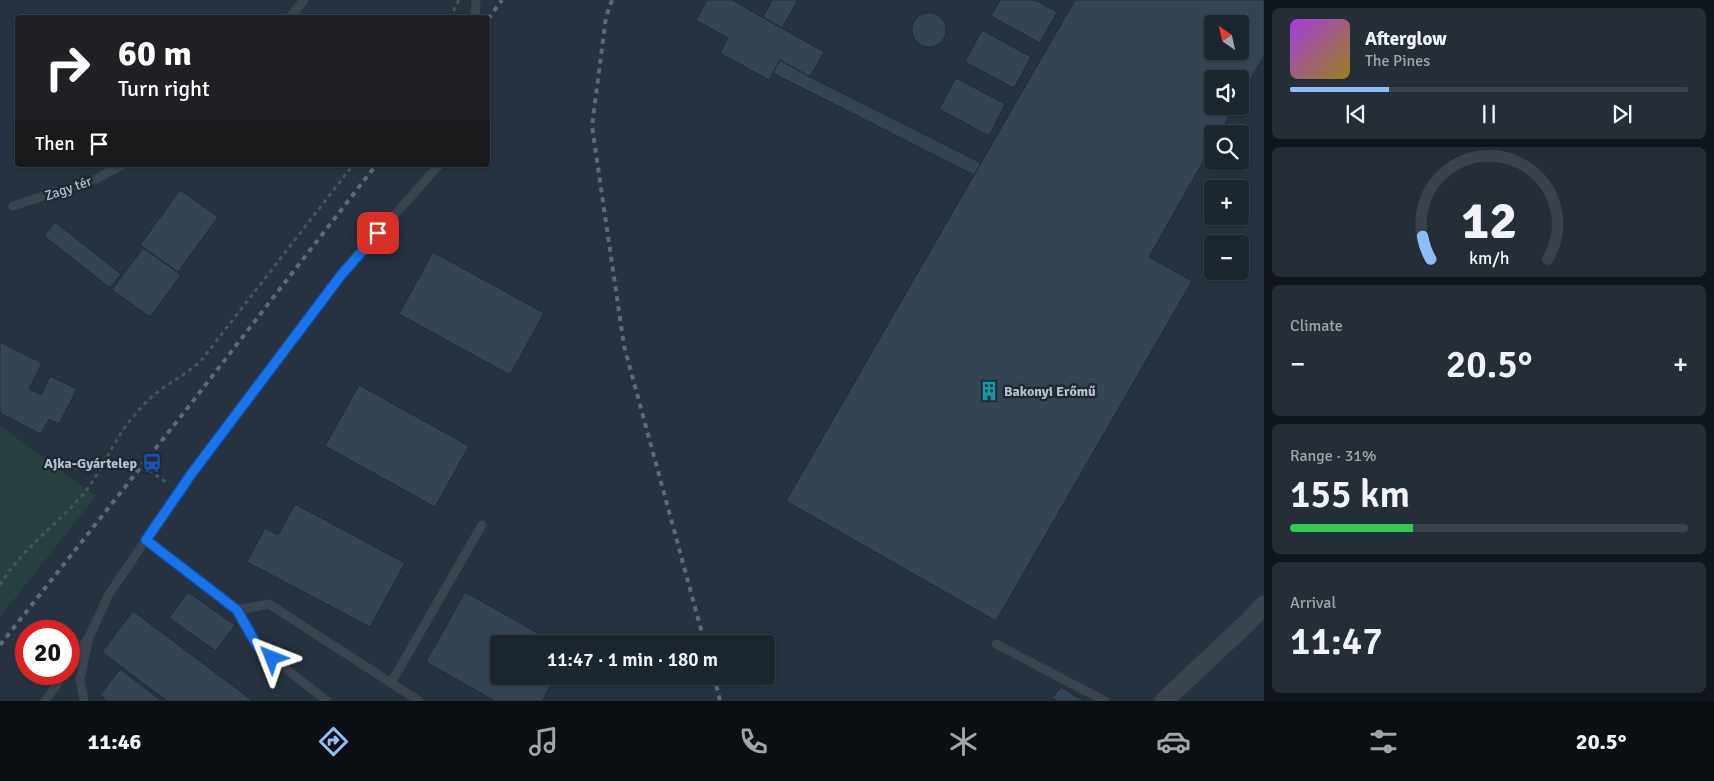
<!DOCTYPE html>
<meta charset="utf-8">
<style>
body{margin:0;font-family:Signika,sans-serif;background:#252e37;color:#f1f3f6;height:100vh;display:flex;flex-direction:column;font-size:19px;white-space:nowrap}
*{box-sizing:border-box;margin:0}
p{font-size:16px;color:#a0a5aa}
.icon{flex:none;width:28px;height:28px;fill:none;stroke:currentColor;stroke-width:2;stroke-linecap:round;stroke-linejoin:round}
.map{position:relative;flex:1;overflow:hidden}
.panel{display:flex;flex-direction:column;gap:8px;padding:8px;background:#0f151a;width:450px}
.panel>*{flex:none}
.top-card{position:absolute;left:15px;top:15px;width:475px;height:152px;border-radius:5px;box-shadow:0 1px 4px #0004,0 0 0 1px #3a434b;background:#202124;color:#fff;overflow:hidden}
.needle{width:32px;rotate:326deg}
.tools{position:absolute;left:1204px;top:15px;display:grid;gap:10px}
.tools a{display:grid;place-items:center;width:45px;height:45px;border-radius:5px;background:#1c262f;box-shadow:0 1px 4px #0004,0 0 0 1px #3a434b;font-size:25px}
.speed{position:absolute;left:15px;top:620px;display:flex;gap:10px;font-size:25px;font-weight:700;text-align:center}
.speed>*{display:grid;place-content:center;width:65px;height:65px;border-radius:50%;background:#1c262f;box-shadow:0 1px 4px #0004,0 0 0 1px #3a434b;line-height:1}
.speed .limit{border:8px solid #d22;background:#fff;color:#111}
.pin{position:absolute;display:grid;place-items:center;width:42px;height:42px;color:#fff;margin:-21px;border-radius:10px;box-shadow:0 2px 8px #0006}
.me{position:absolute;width:55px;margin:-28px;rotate:315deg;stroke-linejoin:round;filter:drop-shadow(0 0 4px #0008)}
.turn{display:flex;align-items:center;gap:18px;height:105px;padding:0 20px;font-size:22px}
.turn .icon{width:65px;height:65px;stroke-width:2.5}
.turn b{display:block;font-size:35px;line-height:42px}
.then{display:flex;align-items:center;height:48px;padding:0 20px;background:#0003;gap:10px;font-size:19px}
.big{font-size:38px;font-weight:600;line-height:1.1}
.panel .card{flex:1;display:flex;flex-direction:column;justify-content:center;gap:8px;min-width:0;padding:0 18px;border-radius:8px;background:#252e37}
.panel .dial{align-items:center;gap:0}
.dial svg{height:130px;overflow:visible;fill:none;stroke:#3a434b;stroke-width:7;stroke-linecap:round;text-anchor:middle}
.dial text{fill:#f1f3f6;stroke:none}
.song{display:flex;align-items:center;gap:15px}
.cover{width:60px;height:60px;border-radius:8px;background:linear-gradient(135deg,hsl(280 70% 55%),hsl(50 70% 35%))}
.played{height:5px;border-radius:2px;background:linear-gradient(90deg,#8fbef6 25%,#3a434b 25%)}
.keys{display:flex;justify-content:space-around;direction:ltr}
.heat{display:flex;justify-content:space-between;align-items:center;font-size:28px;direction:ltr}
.charge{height:8px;border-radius:4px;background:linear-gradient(90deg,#34c759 31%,#3a434b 0)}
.trip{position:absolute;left:490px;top:635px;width:285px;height:50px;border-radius:5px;background:#1c262f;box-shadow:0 1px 4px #0004,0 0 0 1px #3a434b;font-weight:600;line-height:50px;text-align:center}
.tab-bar{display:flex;height:80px;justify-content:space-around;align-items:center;background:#0b0f13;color:#a0a5aa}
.tab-bar .icon{width:35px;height:35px}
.tab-bar .active{color:#8fbef6}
.tab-bar b{font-size:22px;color:#f1f3f6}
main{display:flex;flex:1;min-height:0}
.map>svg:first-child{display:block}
.green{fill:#283f40}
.building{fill:#354453;stroke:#212b36;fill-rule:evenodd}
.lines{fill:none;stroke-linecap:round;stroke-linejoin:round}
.path{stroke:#415858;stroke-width:3;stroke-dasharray:4 4;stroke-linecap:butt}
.service{stroke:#3a444f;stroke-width:9}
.minor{stroke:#3a444f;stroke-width:19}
.rail{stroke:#5c6976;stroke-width:4;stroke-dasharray:5 5;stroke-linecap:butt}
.route-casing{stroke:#114b97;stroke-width:12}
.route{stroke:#1a73e8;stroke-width:9}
.labels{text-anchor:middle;stroke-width:5;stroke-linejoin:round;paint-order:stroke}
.street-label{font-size:14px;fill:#b6bfca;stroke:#1f2934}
.poi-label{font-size:14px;font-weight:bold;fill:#b6bfca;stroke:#1f2934;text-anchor:start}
</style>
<main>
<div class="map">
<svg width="1264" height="701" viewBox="0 0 1264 701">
<rect width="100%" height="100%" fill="#26323f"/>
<path class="green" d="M 0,426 L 96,496 L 0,617 Z"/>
<path class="building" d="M 707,0 L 732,0 L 824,52 L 810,77 L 780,60 L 769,80 L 720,53 L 728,38 L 696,20 Z
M 772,0 L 798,0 L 782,28 L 763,17 Z
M 1000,0 L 1035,0 L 1057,12 L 1040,43 L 991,16 Z
M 1075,0 L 1264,0 L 1264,56 L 1240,98 L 1240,79 L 1212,79 L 1212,106 L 1235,106 L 1219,134 L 1212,134 L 1212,146 L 1149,257 L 1192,281 L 996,621 L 786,501 ZM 1212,24 L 1240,24 L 1240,51 L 1212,51 Z
M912 30a17 17 0 1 1 34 0a17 17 0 1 1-34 0Z
M 982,30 L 1031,57 L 1014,88 L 965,62 Z
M 780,60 L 810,77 L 981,163 L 974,175 L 773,73 Z
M 956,78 L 1005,104 L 989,136 L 939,109 Z
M 180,190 L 218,217 L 178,272 L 140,245 Z
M 55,222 L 121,274 L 110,288 L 44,236 Z
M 143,248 L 181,275 L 150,317 L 112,290 Z
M 433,252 L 544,313 L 510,375 L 399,314 Z
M 0,342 L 42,363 L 29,389 L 41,395 L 50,376 L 77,389 L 59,424 L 49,419 L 41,434 L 0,413 Z
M 359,385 L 469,446 L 435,507 L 325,446 Z
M 295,504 L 405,563 L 370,627 L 247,562 L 265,528 L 278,535 Z
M 188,592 L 235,625 L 216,651 L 169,618 Z
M 465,592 L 557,644 L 499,644 L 499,676 L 556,676 L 542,701 L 495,701 L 426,662 Z
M 133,611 L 253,701 L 167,701 L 102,652 Z
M 120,669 L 162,701 L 107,701 L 100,695 Z
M 1061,687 L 1084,701 L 1057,701 L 1052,698 Z"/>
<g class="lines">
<path class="path" d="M 450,18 L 459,0
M 149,470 L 167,483
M 0,585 C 21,550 52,529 79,499 C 100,476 110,447 128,423 C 138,410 150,397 163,388 C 176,379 188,372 200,362 L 353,165"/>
<path class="service" d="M 289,18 L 304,0
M 475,18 L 476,0
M 13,206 L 96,179 L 122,165
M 146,540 L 237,610 L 258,647 L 327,701
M 237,610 L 269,604 L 419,701
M 996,644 L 1105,701
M 69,666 L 86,641
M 391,683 L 482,525
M 45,701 L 64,674
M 84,701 L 80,679 L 89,637 L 109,594 L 192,473 L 342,274 L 439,165"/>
<path class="minor" d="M 1164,701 L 1249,621 L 1264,605"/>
<path class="rail" d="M 612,0 L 606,17 L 592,126 L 624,346 L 705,644
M 488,19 L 502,0
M 0,645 L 186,410 L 376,165
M 714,676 L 720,701"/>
</g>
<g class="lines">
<defs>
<path id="route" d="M 272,658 L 258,647 L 237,610 L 146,540 L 192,473 L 342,274 L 378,233"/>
</defs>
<use href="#route" class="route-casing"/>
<use href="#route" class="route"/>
</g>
<defs>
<symbol id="building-bare" viewBox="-9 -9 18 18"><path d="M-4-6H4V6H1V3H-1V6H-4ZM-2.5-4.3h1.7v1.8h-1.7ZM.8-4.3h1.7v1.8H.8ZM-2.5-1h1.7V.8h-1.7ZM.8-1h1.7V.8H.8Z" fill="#0f9aa8" stroke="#1f2934" stroke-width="2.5" paint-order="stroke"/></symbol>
<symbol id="station-bare" viewBox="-9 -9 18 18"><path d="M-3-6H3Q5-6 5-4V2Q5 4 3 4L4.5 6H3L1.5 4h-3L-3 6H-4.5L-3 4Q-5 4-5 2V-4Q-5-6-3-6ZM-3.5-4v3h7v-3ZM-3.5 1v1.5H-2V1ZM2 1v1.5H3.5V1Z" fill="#1a4fb4" stroke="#1f2934" stroke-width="2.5" paint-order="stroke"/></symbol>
</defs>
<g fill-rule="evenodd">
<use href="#building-bare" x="975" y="377" width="28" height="28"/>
<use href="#station-bare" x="138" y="449" width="28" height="28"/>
</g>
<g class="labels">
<g class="street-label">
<text transform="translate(68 188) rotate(-19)" y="5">Zagy tér</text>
</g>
<g class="poi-label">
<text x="1004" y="396">Bakonyi Erőmű</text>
<text x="137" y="468" text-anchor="end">Ajka-Gyártelep</text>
</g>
</g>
</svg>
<div class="tools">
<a><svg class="needle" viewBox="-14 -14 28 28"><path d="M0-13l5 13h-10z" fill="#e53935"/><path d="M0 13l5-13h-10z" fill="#a0a5aa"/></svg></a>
<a><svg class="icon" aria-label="sound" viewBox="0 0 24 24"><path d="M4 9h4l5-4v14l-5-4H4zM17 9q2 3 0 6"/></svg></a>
<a><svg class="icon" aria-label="search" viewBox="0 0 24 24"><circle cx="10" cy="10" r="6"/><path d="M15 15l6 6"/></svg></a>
<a>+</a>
<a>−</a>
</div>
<div class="speed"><div class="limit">20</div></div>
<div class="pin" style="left:378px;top:233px;background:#d93025"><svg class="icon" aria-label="arrive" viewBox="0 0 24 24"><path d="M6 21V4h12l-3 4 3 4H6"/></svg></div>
<svg class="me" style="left:272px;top:658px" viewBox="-20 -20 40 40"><path d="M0-17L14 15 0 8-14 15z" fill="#1a73e8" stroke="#fff" stroke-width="4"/></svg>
<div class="trip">11:47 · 1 min · 180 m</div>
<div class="top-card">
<div class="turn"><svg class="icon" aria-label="right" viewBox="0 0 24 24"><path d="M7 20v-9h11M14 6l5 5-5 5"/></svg><div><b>60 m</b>Turn right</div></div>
<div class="then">Then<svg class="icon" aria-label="arrive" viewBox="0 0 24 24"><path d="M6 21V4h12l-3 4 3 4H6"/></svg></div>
</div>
</div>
<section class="panel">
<div class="card">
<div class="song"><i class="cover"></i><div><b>Afterglow</b><p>The Pines</p></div></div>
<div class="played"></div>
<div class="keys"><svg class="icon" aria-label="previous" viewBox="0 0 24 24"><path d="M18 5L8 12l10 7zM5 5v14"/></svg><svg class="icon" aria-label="pause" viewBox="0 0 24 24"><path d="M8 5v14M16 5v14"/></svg><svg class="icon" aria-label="next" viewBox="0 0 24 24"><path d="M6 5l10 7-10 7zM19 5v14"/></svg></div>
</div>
<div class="card dial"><svg viewBox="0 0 100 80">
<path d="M14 69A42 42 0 1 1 86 69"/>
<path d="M14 69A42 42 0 0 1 9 55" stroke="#8fbef6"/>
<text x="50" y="56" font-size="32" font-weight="700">12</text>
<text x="50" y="72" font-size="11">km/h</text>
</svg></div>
<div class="card"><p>Climate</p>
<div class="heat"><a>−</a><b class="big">20.5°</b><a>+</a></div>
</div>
<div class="card"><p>Range · 31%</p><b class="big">155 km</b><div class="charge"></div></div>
<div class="card"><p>Arrival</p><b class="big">11:47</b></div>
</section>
</main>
<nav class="tab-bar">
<b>11:46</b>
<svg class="icon active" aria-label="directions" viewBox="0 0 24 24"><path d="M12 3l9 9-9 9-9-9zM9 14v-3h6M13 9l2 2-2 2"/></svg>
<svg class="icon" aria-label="music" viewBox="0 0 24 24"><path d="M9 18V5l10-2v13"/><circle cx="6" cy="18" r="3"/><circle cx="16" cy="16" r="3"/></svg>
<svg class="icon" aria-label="phone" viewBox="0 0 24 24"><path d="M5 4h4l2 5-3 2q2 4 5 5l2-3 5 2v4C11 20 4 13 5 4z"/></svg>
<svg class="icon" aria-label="climate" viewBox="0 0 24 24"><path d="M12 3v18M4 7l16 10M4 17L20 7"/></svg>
<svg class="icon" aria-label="car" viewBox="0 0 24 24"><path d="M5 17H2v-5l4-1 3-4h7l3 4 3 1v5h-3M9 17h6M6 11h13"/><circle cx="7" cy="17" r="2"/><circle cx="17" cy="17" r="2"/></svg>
<svg class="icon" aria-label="filters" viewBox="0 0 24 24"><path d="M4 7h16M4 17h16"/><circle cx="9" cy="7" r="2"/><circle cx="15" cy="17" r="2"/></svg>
<b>20.5°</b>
</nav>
